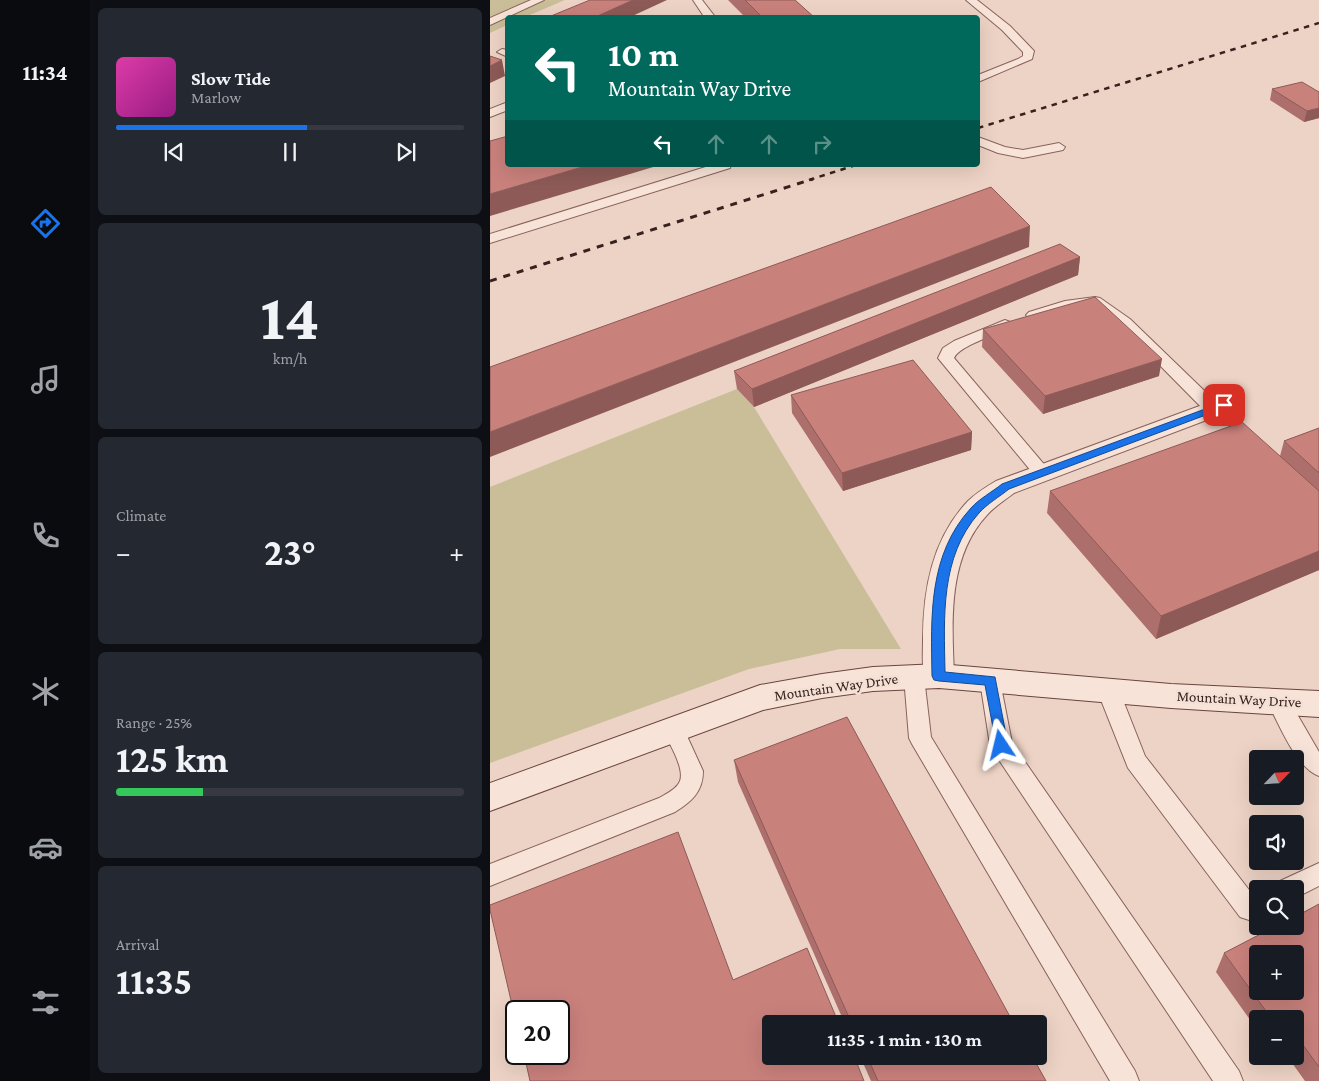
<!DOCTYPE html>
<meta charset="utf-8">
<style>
body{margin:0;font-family:"Crimson Pro",serif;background:#242831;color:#f1f3f6;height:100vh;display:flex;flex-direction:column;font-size:19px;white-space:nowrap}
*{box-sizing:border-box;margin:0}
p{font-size:16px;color:#9ea1a6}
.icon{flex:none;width:28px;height:28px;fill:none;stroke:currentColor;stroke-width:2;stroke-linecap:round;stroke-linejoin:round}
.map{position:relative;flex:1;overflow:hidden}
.details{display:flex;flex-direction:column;gap:8px;padding:8px;background:#0d0f14;width:400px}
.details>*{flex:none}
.banner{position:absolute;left:15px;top:15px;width:475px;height:152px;border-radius:5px;box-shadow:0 5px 20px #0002;background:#00695c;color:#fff;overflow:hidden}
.needle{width:32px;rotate:65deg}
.buttons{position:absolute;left:759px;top:750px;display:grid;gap:10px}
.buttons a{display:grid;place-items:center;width:55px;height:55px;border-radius:5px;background:#171b24;box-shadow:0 5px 20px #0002;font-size:25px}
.speed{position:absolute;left:15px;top:1000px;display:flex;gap:10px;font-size:25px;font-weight:700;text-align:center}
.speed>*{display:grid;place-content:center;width:65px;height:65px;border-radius:50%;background:#171b24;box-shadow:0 5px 20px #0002;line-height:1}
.speed .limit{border:2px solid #111;border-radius:8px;background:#fff;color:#111}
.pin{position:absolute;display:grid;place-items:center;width:42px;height:42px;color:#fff;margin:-21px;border-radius:10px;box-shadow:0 2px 8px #0006}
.me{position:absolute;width:55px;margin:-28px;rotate:350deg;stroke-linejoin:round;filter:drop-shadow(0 0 4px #0008)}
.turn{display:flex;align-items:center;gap:18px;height:105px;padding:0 20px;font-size:22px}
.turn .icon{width:65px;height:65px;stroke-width:2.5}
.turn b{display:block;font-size:35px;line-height:42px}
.lanes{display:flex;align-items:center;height:48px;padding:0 20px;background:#0003;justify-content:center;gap:25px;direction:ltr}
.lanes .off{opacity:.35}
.big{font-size:38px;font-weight:700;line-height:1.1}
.details .widget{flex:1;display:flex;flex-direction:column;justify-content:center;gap:8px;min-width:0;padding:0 18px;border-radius:8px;background:#242831}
.details .dial{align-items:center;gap:0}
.dial b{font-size:65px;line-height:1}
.song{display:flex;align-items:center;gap:15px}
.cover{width:60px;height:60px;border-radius:8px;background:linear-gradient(135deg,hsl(320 70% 55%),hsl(310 70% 35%))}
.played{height:5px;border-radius:2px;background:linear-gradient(90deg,#1a73e8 55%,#363941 55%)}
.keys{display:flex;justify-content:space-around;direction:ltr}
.heat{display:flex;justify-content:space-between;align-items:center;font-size:28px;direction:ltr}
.charge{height:8px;border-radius:4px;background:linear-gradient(90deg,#34c759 25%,#363941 0)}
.trip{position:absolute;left:272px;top:1015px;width:285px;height:50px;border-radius:5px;background:#171b24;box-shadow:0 5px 20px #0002;font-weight:700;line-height:50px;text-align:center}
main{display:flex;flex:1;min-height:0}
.tabs{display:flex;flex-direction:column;width:90px;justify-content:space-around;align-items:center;background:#090b0e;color:#9ea1a6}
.tabs .icon{width:35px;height:35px}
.tabs .selected{color:#1a73e8}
.tabs b{font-size:22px;color:#f1f3f6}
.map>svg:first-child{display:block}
.green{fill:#cabe99}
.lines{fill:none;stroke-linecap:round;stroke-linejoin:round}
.lane-casing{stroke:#87635c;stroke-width:2}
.street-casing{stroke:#87635c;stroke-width:2}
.secondary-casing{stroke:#69453f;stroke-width:2}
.lane{fill:#f8e3d8;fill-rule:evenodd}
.street{fill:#f8e3d8;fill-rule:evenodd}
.secondary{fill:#f8e3d8;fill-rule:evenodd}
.rail-far1{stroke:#38221f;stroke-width:2.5;stroke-dasharray:5.5 5.5;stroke-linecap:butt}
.rail{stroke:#38221f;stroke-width:3;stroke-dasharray:7 7;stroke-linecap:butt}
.wall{fill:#ad6f6b}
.shaded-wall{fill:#8d5a57}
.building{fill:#c9817c;stroke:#8d5a57;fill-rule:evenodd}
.route{fill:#1a73e8;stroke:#114b97}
.labels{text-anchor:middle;stroke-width:5;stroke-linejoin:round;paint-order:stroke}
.street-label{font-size:15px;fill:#38221f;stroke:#f4e0d4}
</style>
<main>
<nav class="tabs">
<b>11:34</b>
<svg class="icon selected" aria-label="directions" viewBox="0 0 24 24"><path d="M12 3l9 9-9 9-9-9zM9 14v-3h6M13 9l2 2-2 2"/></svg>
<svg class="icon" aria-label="music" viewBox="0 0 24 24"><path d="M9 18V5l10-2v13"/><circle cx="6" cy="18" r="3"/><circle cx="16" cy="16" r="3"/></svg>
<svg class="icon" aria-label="phone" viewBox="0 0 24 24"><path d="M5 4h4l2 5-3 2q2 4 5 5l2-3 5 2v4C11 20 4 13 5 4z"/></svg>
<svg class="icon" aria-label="climate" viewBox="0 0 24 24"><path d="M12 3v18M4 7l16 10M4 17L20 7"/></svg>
<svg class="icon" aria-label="car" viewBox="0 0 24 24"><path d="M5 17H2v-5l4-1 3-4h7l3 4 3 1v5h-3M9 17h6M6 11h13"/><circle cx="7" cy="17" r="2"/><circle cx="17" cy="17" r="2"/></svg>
<svg class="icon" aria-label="filters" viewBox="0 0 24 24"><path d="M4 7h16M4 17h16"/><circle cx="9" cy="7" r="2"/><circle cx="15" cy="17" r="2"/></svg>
</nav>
<section class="details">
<div class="widget">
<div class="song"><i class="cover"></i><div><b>Slow Tide</b><p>Marlow</p></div></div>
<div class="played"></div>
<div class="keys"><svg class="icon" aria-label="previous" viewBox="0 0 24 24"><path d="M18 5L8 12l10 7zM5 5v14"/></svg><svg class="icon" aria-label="pause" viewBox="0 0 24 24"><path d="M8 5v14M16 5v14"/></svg><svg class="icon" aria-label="next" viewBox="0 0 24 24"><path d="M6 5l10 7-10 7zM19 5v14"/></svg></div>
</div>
<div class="widget dial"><b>14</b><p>km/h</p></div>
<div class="widget"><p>Climate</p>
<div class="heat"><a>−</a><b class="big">23°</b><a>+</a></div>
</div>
<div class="widget"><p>Range · 25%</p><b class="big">125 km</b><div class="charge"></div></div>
<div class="widget"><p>Arrival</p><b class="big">11:35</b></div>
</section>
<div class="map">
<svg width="829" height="1081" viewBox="0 0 829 1081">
<rect width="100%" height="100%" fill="#edd3c5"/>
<path class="green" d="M 0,0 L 75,0 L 35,17 L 18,18 L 17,25 L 0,33 Z
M 247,389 L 264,407 L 411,649 L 350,649 L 259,669 L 0,763 L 0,487 Z"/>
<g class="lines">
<defs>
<path id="lane" d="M 41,0 L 54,0 L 0,25 L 0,18 Z
M 203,0 L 212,0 L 226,18 L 215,18 Z
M 476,0 L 487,0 L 520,26 L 544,51 L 542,59 L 488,82 L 488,75 L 528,59 L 533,56 L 533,52 L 512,30 Z
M 12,49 L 18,50 L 18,57 L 7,52 Z
M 18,102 L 18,110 L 0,117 L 0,109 Z
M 488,137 L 515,147 L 533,150 L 569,143 L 575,147 L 573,150 L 533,158 L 508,153 L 488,145 Z
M 222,165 L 241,165 L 240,168 L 0,243 L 0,234 Z
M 605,297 L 610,298 L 640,319 L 729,405 L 731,409 L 729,413 L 723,414 L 717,413 L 630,325 L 602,306 L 577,309 L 544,320 L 539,318 L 536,315 L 539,312 L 575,301 Z
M 515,320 L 520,322 L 523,325 L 520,328 C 508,334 469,346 464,358 L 558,469 L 561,473 L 558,477 L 552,479 L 546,477 L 448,358 L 453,348 L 464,341 Z
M 424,669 L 431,671 L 434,677 L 441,737 L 645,1071 L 649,1081 L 620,1081 L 422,744 L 419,738 L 414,677 L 417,671 Z
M 500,673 L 507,675 L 510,681 L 522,743 L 749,1071 L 753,1081 L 723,1081 L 503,751 L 500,745 L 490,681 L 493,675 Z
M 618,682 L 625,684 L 629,690 L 655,756 L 763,895 L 768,894 L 768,917 L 759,920 L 750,917 L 638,768 L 607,690 L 611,684 Z
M 788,692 L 796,695 L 829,752 L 829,776 C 806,768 788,722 777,701 L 780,695 Z
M 183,720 L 191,723 L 213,771 C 213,792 201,802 185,812 L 0,886 L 0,864 L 169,798 C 176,794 187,789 190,781 C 195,768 178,741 172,729 L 175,723 Z
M 829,863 L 829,886 L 805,898 L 805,889 L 787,889 L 790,881 Z"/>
<path id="street" d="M 734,397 L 743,400 L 746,405 L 743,410 L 524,493 C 515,500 505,506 497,515 C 457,558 462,622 464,676 L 460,685 L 449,688 L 438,685 C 431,671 433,655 433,640 C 433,590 442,539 478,501 C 486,493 496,487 506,481 Z"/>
<path id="secondary" d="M 449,664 L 681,684 L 829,691 L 829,717 L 681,708 L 449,688 L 383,691 L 332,698 L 273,710 L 0,811 L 0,783 L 270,685 L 332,674 L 383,667 Z"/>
</defs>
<use href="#lane" class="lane-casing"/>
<use href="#street" class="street-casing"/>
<use href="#secondary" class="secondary-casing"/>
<use href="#lane" class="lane"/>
<use href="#street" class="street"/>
<use href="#secondary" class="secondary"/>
<path class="rail-far1" d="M 488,128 L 829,23
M 319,180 L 366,165"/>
<path class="rail" d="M 0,281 L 323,179"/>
</g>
<path class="wall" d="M 238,0 L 305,0 L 325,18 L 256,18 Z
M 782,89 L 829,92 L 829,118 L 814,122 L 780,100 Z
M 590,257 L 588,275 L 264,407 L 247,389 L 244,371 Z
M 493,329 L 669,376 L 553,414 L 492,347 Z
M 301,395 L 482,432 L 481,450 L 353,491 L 302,413 Z
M 829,428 L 829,570 L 666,639 L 557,513 L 560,491 L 790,456 L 794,441 Z
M 244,760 L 524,1024 L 355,1024 L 248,782 Z
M 829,904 L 829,1081 L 815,1081 L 797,1056 L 805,1056 L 805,1019 L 768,1019 L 768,1031 L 726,972 L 734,953 Z
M 370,1056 L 542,1056 L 556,1081 L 381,1081 Z"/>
<path class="shaded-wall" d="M 143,0 L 177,0 L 138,18 L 103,18 Z
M 12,60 L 15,76 L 0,83 L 0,66 Z
M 829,108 L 829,118 L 814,122 L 817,111 Z
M 99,165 L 170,165 L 0,216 L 0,194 Z
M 540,226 L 539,247 L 0,457 L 0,432 Z
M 590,257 L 588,275 L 264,407 L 262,389 Z
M 672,359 L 669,376 L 553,414 L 555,396 Z
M 482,432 L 481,450 L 353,491 L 352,473 Z
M 829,551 L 829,570 L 666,639 L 671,616 Z
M 790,1014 L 788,1019 L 781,1019 Z"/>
<path class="building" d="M 100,0 L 143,0 L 103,18 L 64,18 L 61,16 Z
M 255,0 L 305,0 L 325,18 L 273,18 Z
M 0,56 L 12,60 L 0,66 Z
M 812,82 L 829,92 L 829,108 L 817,111 L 782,89 Z
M 18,136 L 18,165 L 99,165 L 0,194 L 0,141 Z
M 501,187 L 540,226 L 0,432 L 0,367 Z
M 570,244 L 590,257 L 262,389 L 244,371 Z
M 605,297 L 672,359 L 555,396 L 493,329 Z
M 423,360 L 482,432 L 352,473 L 301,395 Z
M 752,422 L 829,491 L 829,551 L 671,616 L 560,491 Z
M 829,428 L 829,473 L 794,441 Z
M 357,717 L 524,1024 L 362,1024 L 244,760 Z
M 188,832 L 243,980 L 317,948 L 349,1024 L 281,1024 L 281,1056 L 364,1056 L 374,1081 L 40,1081 L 34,1054 L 69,1054 L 69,1011 L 26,1011 L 26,1022 L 0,910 L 0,905 Z
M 829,904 L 829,1067 L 805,1034 L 805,1019 L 794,1019 L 790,1014 L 781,1018 L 734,953 L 786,926 L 805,926 L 805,917 ZM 768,954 L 805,954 L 805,991 L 768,991 Z
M 377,1056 L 542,1056 L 556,1081 L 388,1081 Z"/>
<path class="route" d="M 734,402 L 737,403 L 737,407 L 519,489 C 509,497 497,504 489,513 C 450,557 454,617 455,672 L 505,677 L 518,745 L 516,749 L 511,751 L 507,749 L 495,685 L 449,681 L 444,680 L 442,676 C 441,617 438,555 481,508 C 489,499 502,492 512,484 Z"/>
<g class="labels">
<g class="street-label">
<text transform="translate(346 687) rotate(-8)" y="5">Mountain Way Drive</text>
<text transform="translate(749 699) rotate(3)" y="5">Mountain Way Drive</text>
</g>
</g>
</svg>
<div class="buttons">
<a><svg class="needle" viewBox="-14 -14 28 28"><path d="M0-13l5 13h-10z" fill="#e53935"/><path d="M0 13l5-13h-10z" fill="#9ea1a6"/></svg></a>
<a><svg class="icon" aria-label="sound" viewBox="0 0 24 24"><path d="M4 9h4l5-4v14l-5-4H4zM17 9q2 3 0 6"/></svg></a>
<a><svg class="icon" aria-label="search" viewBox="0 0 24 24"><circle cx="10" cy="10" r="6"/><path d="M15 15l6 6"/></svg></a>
<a>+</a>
<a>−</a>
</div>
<div class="speed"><div class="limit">20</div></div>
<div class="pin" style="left:734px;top:405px;background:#d93025"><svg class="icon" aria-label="arrive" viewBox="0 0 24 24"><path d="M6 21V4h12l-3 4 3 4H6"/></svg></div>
<svg class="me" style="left:511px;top:745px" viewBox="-20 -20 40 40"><path d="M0-17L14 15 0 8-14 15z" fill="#1a73e8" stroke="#fff" stroke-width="4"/></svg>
<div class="trip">11:35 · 1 min · 130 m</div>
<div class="banner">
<div class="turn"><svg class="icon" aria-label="left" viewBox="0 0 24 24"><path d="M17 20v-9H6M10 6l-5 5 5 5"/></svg><div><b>10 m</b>Mountain Way Drive</div></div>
<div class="lanes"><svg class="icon" aria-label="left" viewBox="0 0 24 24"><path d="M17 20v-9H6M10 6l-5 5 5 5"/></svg><svg class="icon off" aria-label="ahead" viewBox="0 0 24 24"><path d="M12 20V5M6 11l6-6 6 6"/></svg><svg class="icon off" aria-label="ahead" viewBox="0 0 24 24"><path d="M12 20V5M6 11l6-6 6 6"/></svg><svg class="icon off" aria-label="right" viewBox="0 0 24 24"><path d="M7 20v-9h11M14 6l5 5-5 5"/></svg></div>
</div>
</div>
</main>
